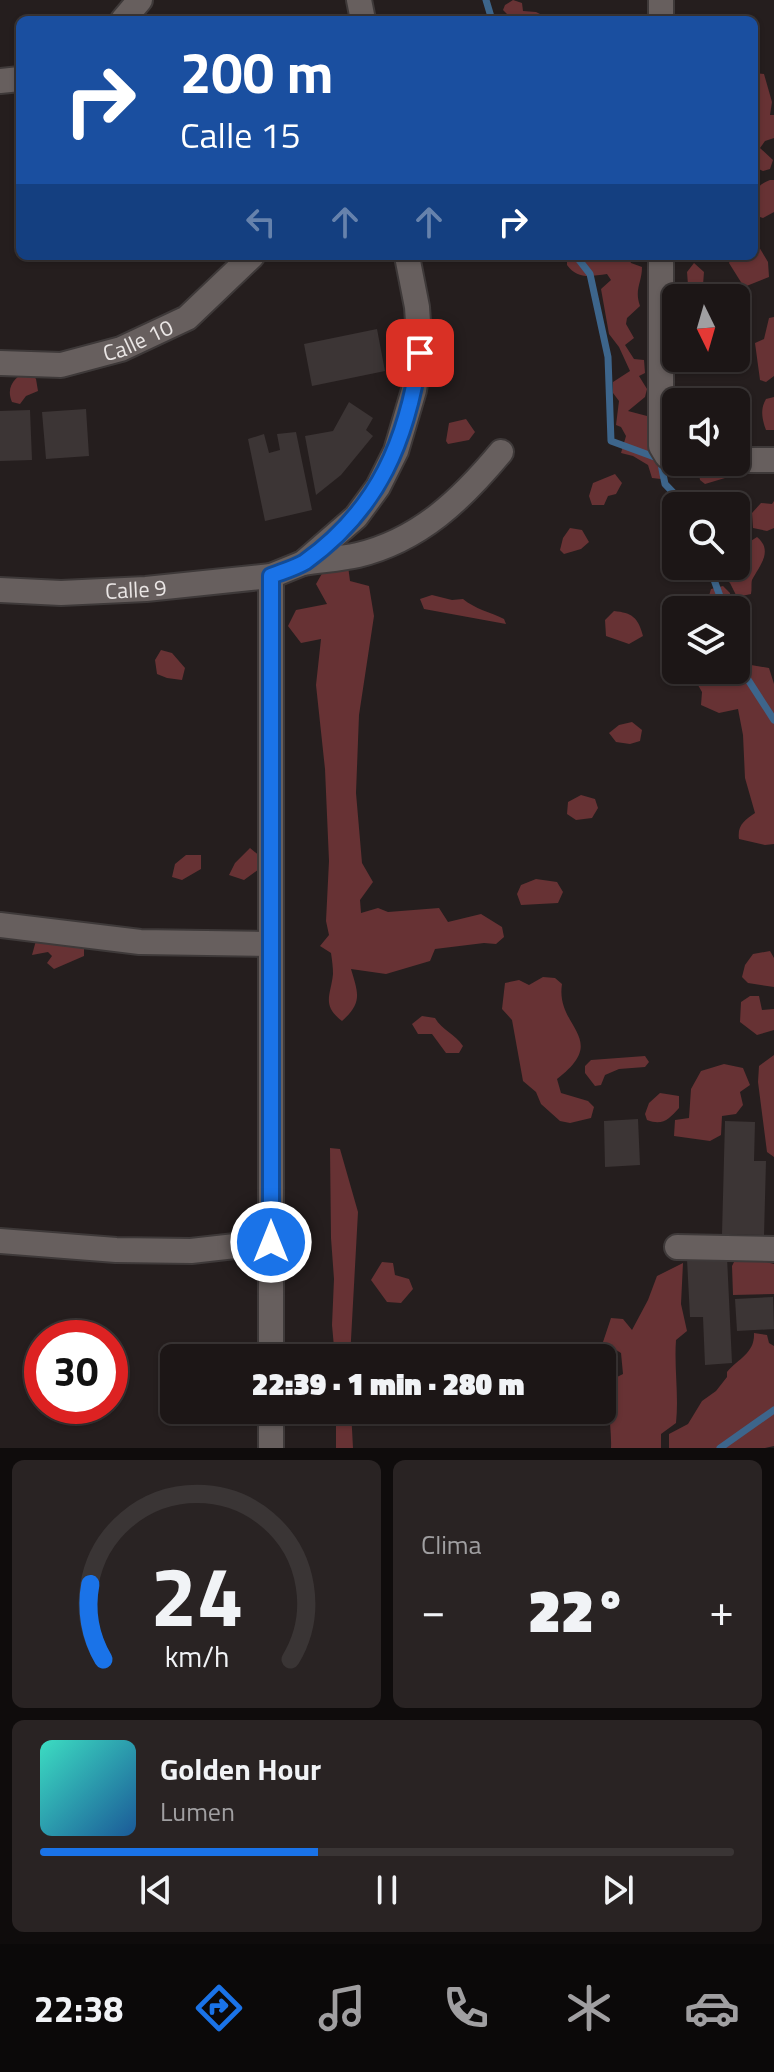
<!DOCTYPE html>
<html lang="es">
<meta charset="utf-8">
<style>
body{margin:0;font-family:"Titillium Web",sans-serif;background:#292323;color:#f1f3f6;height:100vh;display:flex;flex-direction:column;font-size:30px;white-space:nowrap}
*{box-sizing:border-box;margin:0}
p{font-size:26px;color:#a09fa1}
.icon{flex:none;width:44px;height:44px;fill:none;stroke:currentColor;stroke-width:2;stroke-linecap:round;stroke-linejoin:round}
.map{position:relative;height:1448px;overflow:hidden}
.sheet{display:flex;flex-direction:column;gap:12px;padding:12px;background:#0f0c0c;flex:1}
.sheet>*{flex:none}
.top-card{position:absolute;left:16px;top:16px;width:742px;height:244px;border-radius:12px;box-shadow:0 2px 6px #0004,0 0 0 2px #3a3535;background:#1a4fa0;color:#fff;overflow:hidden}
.needle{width:52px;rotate:175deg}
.tools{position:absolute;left:662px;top:284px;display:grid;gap:16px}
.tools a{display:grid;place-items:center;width:88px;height:88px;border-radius:12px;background:#1c1616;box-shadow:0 2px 6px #0004,0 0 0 2px #3a3535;font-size:40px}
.speed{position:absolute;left:24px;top:1320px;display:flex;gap:16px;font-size:40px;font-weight:700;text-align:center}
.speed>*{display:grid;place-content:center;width:104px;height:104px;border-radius:50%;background:#1c1616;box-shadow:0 2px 6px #0004,0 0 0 2px #3a3535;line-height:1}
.speed .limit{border:12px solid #d22;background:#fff;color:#111}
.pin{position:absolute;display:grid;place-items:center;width:68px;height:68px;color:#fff;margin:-34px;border-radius:16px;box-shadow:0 4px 12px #0006}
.me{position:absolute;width:88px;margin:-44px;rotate:0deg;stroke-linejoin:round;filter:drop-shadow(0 0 6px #0008)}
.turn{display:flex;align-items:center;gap:28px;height:168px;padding:0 32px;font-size:36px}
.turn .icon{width:104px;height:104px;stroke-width:2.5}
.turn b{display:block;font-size:56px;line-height:68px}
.lanes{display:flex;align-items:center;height:76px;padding:0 32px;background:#0003;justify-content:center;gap:40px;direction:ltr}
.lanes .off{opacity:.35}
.big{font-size:60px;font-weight:800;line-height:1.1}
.sheet .widget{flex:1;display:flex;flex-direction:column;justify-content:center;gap:12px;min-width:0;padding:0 28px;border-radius:12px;background:#292323}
.sheet .dial{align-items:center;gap:0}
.dial svg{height:208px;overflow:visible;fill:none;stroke:#3a3535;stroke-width:7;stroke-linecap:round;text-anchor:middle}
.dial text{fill:#f1f3f6;stroke:none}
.song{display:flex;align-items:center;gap:24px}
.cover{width:96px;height:96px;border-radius:12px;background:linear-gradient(135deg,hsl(170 70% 55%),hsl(210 70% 35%))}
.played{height:8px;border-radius:4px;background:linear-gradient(90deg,#1a73e8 40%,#3a3535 40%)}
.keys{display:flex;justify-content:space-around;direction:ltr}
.heat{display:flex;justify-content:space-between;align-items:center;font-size:44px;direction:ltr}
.sheet .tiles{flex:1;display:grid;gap:12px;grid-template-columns:1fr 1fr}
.widget:last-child{grid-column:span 2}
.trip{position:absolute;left:160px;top:1344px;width:456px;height:80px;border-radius:12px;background:#1c1616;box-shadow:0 2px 6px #0004,0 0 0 2px #3a3535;font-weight:800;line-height:80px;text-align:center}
.tabs{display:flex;height:128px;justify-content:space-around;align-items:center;background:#0b0909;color:#a09fa1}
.tabs .icon{width:56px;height:56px}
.tabs .current{color:#1a73e8}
.tabs b{font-size:36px;color:#f1f3f6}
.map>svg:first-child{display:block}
.green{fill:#673234}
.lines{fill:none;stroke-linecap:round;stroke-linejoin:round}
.stream{stroke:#3d658b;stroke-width:7}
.building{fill:#3c3535}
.minor-casing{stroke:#3e3939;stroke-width:28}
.minor{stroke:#675f5e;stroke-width:24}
.route-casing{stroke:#114b97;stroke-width:20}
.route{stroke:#1a73e8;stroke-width:14}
.labels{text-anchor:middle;stroke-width:6;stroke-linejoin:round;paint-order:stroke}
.street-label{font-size:22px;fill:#eae6e5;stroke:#251e1e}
</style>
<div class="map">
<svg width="774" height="1448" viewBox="0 0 774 1448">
<rect width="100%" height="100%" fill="#251e1e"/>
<path class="green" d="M 513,0 L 522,3 L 523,11 L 536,12 L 552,20 L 513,20 L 503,10 L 505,5 Z
M 754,73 L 764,74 L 772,102 L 770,115 L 774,115 L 774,138 L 765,141 L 760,148 L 773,160 L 770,169 L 763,171 L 754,167 Z
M 770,180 L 774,180 L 774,212 L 763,218 L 754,215 C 754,197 752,187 770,180 Z
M 756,242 L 768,262 L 769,277 L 744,287 L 729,263 L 732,256 L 754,256 Z
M 567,256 L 628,256 L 631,263 L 642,267 C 642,283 634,289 640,306 L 627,318 L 626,324 L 634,338 L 625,345 L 634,359 L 644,360 L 645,373 L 639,376 L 647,389 L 645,397 L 628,411 L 647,416 L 667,410 L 676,416 L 676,435 L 671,437 L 670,441 L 682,462 L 680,470 L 661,479 L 652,478 L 648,465 L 633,456 L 621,453 L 626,436 L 621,427 L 616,425 L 619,401 L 613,393 L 613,382 L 630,371 L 619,347 L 609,334 L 601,289 L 611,280 L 607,274 C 591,276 578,280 567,265 Z
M 694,263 L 704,272 L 702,298 L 684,298 L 679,292 L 683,285 L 688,285 L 687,272 Z
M 774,317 L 774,376 L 766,382 L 760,380 L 755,343 L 764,339 L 769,318 Z
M 29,370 L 36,379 L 38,391 L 26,396 L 20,404 L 12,402 C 5,386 16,376 29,370 Z
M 774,397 L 774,430 L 766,430 C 762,419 760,409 766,399 Z
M 466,419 L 475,432 L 469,440 L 448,444 L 446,441 L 449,423 Z
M 697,462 L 724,462 L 725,478 L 705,484 L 700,480 Z
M 615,474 L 622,483 L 616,494 L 608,496 L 604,505 L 592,505 L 589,496 L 593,483 Z
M 686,491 L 703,497 L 705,506 L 680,506 L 682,494 Z
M 774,501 L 774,528 L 767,531 L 753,528 L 752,513 L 761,503 L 772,504 Z
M 570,528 L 582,530 L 589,542 L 581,549 L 564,554 L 560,550 L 563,538 Z
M 757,537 C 774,551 759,566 752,580 C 751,584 752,589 751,594 L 737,597 L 730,583 L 720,573 L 720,566 L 736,566 L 736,547 L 740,548 Z
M 328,563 L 348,566 L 350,581 L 369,586 L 374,616 L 359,715 L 356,793 L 362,863 L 373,882 L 360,900 L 361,913 L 378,908 L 388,912 L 439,908 L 448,922 L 481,914 L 502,927 L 504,937 L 496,944 L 484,943 L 435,949 L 430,961 L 386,974 L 351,969 C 358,993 363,1002 342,1021 C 321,1005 331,995 333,974 C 333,967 332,960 331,953 L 320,946 L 329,935 L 326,921 L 329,861 L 325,769 L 316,685 L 321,639 L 301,643 L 288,626 L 296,610 L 327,604 L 316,584 Z
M 723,586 L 730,593 L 731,610 L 709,610 L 708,599 L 711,589 Z
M 432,595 L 452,600 L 463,599 C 475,609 490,612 504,619 L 506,624 L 424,609 L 420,599 Z
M 614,611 C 632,613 638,617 643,636 L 629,644 L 606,636 L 605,620 Z
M 161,650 L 172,653 L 185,668 L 182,680 L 167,678 L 157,674 L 155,660 Z
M 751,665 L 769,668 L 774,684 L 774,844 L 765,845 L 739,839 C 737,825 745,820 755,813 L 745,778 L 743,735 L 738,709 L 719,713 L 701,705 L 702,692 L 691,673 L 693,670 L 720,672 L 738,677 Z
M 632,722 L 642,730 L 640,741 L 630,744 L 616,742 L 609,733 L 619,725 Z
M 581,795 L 595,799 L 598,808 L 592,818 L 576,820 L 567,814 L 568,802 Z
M 250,848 L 261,857 L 262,867 L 244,880 L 229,875 L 235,863 Z
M 186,855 L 201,855 L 201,869 L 182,880 L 172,877 L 175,864 Z
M 536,879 L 557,882 L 563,892 L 558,903 L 521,905 L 517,894 L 521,885 Z
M 37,937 L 84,947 L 84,956 L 54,969 L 47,963 L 52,956 L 48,952 L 32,955 Z
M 770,951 L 774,958 L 774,987 L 748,983 L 742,977 L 745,965 L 753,954 Z
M 543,977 L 555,978 L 562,984 C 555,1028 611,1038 557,1079 L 561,1093 L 588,1101 L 594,1107 L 591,1118 L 570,1123 L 560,1121 L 541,1104 L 536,1092 L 523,1081 L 512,1020 L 502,1009 L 505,983 L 519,980 L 529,985 Z
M 750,996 L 759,996 L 762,1010 L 774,1009 L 774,1030 L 757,1035 L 740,1022 L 741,1002 Z
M 422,1016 L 435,1018 C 442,1030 455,1034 463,1046 L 459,1053 L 446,1053 L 432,1034 L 418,1034 L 412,1024 Z
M 774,1055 L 774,1157 L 767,1152 L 758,1082 L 759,1066 Z
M 645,1056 L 649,1062 L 645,1067 L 619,1069 L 605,1075 L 601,1085 L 595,1086 L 585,1073 L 585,1066 L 591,1060 Z
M 724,1064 L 743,1068 L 750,1085 L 740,1092 L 743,1105 L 736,1114 L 722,1116 L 721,1135 L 710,1141 L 674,1136 L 675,1120 L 689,1118 L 691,1089 L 701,1071 Z
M 660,1093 L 679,1096 L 679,1108 C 669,1119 663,1126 647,1120 L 645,1114 L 649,1103 Z
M 330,1148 L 340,1149 L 358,1212 L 350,1358 L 335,1358 L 332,1325 L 334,1279 L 331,1238 Z
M 738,1254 L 774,1264 L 774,1294 L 733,1295 L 732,1266 Z
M 382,1262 L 393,1263 L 395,1275 L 409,1279 L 413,1289 L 401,1303 L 387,1302 L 371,1280 Z
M 683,1263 L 681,1304 L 687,1331 L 676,1340 C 674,1368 679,1395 676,1423 L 661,1434 L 661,1448 L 611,1448 C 612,1426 605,1401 613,1379 L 623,1374 L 621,1353 L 603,1342 L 611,1318 L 623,1319 L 632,1330 L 648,1300 L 657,1276 Z
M 754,1333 L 767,1335 L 769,1343 L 774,1346 L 774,1446 L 765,1448 L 669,1448 L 669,1434 L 688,1424 L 702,1401 L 716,1391 L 727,1377 L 727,1372 C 739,1358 755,1353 754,1333 Z
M 336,1410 L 351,1410 L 353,1448 L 336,1448 Z"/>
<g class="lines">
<path class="stream" d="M 486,0 L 492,20
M 576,256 L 590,274 L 608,357 L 611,441 L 660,459 L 665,484 L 686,506
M 709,566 L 725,610
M 736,661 L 774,720
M 720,1448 L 774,1410"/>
</g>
<path class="building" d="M 377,329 L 385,371 L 312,386 L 304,344 Z
M 349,402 L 373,418 L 366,430 L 373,436 L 341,475 L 316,495 L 305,436 L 333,431 Z
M 86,409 L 89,456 L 46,459 L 42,412 Z
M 30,410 L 32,460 L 0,461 L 0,411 Z
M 296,432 L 312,510 L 265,521 L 248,439 L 264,434 L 269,453 L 280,450 L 277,434 Z
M 638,1119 L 640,1165 L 605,1167 L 604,1121 Z
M 725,1121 L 755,1122 L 754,1161 L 766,1161 L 764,1235 L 722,1234 Z
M 727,1257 L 732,1363 L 705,1365 L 703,1317 L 690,1317 L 687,1259 Z
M 773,1297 L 774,1329 L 737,1331 L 735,1299 Z"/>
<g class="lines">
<defs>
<g id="minor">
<path d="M 359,0 L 363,20"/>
<path d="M 661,0 L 661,20"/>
<path d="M 123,20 L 140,0"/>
<path d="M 0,81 L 20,79"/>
<path d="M 661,256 L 661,446 L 667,456 L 676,459"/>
<path id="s1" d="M 0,363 L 61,365 L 121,349 L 187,318 L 252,256"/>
<path d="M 736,460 L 774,460"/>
<path d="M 303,563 C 321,560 340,559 358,555 C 420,540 462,499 501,452"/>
<path d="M 271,576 L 271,1358"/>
<path id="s2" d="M 0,590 L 61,593 L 146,589 L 271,576 L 303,563 L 356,517 L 378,487 L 396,451 L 414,390 L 420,353 L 417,307 L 407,256"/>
<path d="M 0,925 L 140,942 L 269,944"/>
<path d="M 0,1241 L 116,1250 L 191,1251 L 271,1242"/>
<path d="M 677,1247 L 774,1249"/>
<path d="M 271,1410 L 271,1448"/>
</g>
</defs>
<use href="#minor" class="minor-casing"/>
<use href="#minor" class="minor"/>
</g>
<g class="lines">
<defs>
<path id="route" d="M 271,1242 L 271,576 C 281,572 295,568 305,562 C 379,509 407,440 420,353"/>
</defs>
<use href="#route" class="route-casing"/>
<use href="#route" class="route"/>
</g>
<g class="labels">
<g class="street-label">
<text dy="8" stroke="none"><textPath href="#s1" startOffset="142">Calle 10</textPath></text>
<text dy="8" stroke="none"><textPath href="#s2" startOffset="136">Calle 9</textPath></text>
</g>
</g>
</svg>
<div class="tools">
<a><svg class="needle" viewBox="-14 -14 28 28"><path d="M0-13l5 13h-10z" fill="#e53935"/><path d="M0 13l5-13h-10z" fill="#a09fa1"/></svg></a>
<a><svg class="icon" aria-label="sound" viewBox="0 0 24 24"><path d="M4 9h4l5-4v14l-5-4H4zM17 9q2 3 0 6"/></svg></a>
<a><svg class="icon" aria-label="search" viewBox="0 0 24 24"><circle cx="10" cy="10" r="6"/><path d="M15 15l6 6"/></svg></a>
<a><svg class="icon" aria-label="layers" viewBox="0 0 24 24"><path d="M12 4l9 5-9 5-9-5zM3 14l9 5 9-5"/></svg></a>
</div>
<div class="speed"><div class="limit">30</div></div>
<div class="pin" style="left:420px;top:353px;background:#d93025"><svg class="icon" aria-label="arrive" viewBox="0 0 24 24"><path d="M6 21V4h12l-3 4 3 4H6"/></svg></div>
<svg class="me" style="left:271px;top:1242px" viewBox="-20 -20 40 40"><circle r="17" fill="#1a73e8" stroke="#fff" stroke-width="3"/><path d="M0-11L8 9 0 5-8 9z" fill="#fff"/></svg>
<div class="trip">22:39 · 1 min · 280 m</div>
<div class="top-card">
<div class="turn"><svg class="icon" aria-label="right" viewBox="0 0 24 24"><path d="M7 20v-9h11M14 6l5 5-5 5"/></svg><div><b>200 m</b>Calle 15</div></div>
<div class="lanes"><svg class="icon off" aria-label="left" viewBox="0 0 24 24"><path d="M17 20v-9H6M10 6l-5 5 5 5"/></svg><svg class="icon off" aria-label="ahead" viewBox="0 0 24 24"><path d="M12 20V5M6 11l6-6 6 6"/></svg><svg class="icon off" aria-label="ahead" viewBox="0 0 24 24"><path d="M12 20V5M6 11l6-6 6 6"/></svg><svg class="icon" aria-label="right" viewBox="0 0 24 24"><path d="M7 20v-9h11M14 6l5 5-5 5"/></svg></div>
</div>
</div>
<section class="sheet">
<div class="tiles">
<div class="widget dial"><svg viewBox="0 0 100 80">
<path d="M14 69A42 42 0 1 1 86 69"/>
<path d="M14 69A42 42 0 0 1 9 40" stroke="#1a73e8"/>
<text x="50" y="56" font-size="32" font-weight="700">24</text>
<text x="50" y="72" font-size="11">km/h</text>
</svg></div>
<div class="widget"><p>Clima</p>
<div class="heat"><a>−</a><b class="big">22°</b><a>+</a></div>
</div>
<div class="widget">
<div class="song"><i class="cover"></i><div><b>Golden Hour</b><p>Lumen</p></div></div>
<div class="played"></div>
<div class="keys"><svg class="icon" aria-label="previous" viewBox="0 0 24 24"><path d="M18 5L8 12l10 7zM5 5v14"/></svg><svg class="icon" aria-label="pause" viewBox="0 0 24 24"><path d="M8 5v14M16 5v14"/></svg><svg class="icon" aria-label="next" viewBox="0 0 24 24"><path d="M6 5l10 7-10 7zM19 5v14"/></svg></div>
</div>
</div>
</section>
<nav class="tabs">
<b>22:38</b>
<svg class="icon current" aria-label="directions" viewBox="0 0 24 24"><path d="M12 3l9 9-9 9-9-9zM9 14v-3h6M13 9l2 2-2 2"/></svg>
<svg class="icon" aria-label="music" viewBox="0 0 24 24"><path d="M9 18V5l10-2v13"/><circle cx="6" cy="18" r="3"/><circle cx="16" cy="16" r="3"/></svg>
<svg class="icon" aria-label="phone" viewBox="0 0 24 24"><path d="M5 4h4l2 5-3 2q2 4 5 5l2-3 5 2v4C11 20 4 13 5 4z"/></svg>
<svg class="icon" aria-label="climate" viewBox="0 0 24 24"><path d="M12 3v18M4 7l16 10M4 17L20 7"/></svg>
<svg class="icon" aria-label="car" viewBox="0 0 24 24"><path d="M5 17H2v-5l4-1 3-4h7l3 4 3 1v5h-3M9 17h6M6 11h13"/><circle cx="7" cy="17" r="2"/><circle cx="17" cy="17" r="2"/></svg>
</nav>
